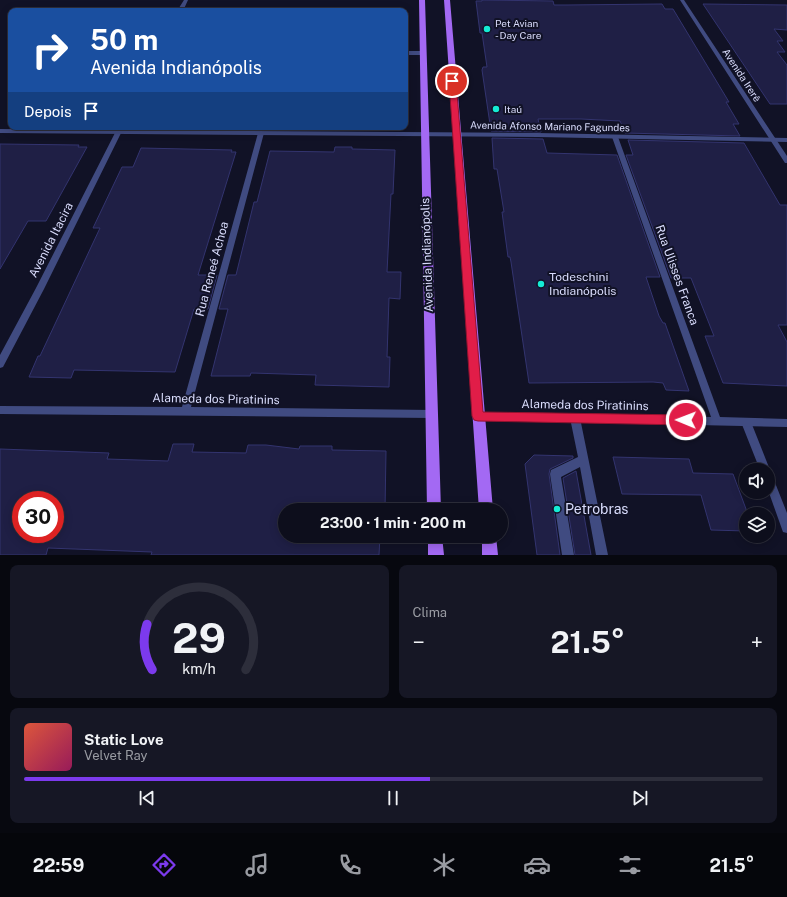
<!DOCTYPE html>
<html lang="pt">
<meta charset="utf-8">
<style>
body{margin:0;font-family:"Public Sans",sans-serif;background:#161725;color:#f1f3f6;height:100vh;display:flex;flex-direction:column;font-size:15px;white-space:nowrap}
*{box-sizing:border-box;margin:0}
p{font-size:13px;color:#9a9ca3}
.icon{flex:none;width:22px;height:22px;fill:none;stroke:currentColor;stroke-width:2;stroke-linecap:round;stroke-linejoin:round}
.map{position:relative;height:555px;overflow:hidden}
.sheet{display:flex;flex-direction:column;gap:10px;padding:10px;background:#07080f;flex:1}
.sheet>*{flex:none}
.hud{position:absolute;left:8px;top:8px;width:400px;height:122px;border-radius:8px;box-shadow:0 2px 10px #0003,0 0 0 1px #2d2e3b;background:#1a4fa0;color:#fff;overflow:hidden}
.buttons{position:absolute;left:739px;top:463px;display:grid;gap:8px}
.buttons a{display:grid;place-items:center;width:36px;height:36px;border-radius:50%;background:#0d0e1c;box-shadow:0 2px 10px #0003,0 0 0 1px #2d2e3b;font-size:20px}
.speed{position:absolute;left:12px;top:491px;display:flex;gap:8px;font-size:20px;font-weight:700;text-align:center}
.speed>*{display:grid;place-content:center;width:52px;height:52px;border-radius:50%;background:#0d0e1c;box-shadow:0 2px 10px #0003,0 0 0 1px #2d2e3b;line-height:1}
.speed .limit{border:6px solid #d22;background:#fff;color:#111}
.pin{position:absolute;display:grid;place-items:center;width:34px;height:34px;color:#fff;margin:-17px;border:2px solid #fff;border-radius:50%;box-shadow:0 1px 4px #0007}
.me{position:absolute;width:44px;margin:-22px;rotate:271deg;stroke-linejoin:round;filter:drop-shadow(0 0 3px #0008)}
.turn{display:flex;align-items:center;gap:14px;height:84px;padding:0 16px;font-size:18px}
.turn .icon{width:52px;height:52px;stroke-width:2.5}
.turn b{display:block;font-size:28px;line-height:34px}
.then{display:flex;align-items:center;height:38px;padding:0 16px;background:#0003;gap:8px;font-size:15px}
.big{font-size:30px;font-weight:700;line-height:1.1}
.sheet .widget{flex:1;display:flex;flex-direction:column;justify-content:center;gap:6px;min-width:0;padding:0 14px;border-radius:8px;background:#161725}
.sheet .dial{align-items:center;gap:0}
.dial svg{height:104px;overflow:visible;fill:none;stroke:#2d2e3b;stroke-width:7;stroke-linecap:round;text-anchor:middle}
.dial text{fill:#f1f3f6;stroke:none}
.song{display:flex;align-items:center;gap:12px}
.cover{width:48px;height:48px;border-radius:6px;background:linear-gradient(135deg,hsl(10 70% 55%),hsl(330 70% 35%))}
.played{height:4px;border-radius:2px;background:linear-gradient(90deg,#7c3aed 55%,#2d2e3b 55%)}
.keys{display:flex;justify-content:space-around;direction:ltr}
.heat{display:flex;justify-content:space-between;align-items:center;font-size:22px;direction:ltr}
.sheet .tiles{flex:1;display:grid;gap:10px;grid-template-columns:1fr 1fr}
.widget:last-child{grid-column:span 2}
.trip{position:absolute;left:278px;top:503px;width:230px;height:40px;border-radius:20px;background:#0d0e1c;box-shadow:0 2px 10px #0003,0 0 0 1px #2d2e3b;font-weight:700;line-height:40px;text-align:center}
.menu{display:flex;height:64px;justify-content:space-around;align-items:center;background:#05060b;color:#9a9ca3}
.menu .icon{width:28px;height:28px}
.menu .current{color:#7c3aed}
.menu b{font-size:18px;color:#f1f3f6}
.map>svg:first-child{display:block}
.building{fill:#1f1f45;stroke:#33346f;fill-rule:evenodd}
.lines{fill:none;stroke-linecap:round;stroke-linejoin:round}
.service{fill:#404b81;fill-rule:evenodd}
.minor{fill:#404b81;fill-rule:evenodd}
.tertiary{fill:#404b81;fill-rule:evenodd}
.primary{fill:#a369f3;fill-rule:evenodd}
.route{fill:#e11d48;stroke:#92132f}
.poi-dot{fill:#15ecd5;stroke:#111226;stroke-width:1.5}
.labels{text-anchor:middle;stroke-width:4;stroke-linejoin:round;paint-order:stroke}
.far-poi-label{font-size:10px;fill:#d9dcfc;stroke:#111226;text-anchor:start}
.far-street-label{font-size:10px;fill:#d9dcfc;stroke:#111226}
.street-label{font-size:12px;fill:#d9dcfc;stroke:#111226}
.poi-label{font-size:12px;fill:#d9dcfc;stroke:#111226;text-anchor:start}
.near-poi-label{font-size:14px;fill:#d9dcfc;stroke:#111226;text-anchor:start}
</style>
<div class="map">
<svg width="787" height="555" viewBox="0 0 787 555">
<rect width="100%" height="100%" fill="#111226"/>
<path class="building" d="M 482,0 L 553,1 L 554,5 L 566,5 L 662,4 L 665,9 L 673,9 L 729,102 L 726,102 L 739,124 L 733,124 L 740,136 L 625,133 L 620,121 L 581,119 L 538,119 L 541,132 L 491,131 L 482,70 L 483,67 L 487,67 L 482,33 L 480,33 L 476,1 L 482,1 Z
M 703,4 L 787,5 L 787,30 L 774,29 L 783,41 L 777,41 L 785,52 L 777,52 L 787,65 L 787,104 L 770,104 Z
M 492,138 L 543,139 L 547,153 L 617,155 L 660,277 L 646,277 L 659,316 L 663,323 L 665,323 L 689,391 L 666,390 L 663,383 L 653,382 L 529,383 L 511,262 L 510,257 L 508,257 L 502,212 L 504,212 L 497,169 L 494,169 Z
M 628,140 L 744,143 L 780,205 L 787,205 L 787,325 L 778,325 L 787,342 L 787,386 L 723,383 L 705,336 L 714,336 L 691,278 L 671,278 L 626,155 L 633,155 Z
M 0,144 L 79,145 L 78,147 L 87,147 L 46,221 L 28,221 L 0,269 Z
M 335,147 L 352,147 L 352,149 L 395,150 L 393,194 L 391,194 L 387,272 L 401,272 L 400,299 L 389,298 L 387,357 L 390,357 L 389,387 L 315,385 L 316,375 L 251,373 L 250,376 L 211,376 L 228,309 L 219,309 L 228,275 L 236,275 L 254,202 L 257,202 L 270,151 L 334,152 Z
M 141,148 L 232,150 L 231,152 L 236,152 L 198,275 L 217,275 L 208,309 L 194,309 L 175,372 L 74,370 L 71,378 L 29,377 L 38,356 L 40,356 L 100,228 L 93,228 L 122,167 L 133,167 Z
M 173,444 L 194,444 L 192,452 L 246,453 L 248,445 L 266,445 L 299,449 L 300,446 L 332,446 L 332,450 L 386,451 L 385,510 L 285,510 L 285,536 L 380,536 L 379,555 L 151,555 L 152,552 L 48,548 L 46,555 L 0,555 L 0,449 L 109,453 L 107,459 L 168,461 ZM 21,500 L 55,500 L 55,534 L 21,534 Z
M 534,455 L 573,456 L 573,458 L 550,469 L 549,474 L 560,555 L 537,555 L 525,464 Z
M 613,457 L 689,459 L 693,473 L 733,474 L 746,509 L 746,531 L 711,530 L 701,495 L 622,494 Z
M 576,471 L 591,555 L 575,555 L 563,478 Z"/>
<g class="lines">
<path class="service" d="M 575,414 L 578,415 L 580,418 L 608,555 L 596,555 L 580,467 L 561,477 L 574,555 L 562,555 L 550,474 L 551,470 L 578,457 L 570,418 L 572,415 Z
M 746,418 L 749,419 L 751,422 L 787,513 L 787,533 L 783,532 L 768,490 L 768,470 L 760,470 L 741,422 L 743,419 Z"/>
<path class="minor" d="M 184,0 L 188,0 L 183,11 L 177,11 Z
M 680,0 L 684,0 L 787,156 L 787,163 L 785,163 Z
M 405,51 L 422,51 L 425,53 L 422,55 L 405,55 Z
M 118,127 L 124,127 L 44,289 L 3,367 L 0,368 L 0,355 L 36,288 Z
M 261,131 L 264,133 L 191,407 L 432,410 L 435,411 L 437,414 L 435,417 L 432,418 L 0,414 L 0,406 L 182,407 L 258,133 Z
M 615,135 L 618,137 L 720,417 L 787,419 L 787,427 L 478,420 L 475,419 L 473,416 L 475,413 L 478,412 L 711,417 L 612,137 Z"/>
<path class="tertiary" d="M 0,129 L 538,133 L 787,138 L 787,142 L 538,137 L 0,133 Z"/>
<path class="primary" d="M 419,0 L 425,0 L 441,510 L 427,510 Z
M 444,0 L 450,0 L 493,510 L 479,510 Z
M 428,536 L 442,536 L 444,555 L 428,555 Z
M 482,536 L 496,536 L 498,555 L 482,555 Z"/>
</g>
<path class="route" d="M 452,79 L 456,81 L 483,412 L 686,415 L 689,416 L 691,420 L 689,424 L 686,425 L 478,421 L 474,420 L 472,416 L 449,81 Z"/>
<g class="poi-dot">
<circle cx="487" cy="29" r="4"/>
<circle cx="496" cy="109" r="4"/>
<circle cx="541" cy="284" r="4"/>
<circle cx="557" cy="509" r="4"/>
</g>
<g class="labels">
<g class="far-poi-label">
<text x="495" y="27">Pet Avian<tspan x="495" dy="12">- Day Care</tspan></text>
<text x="504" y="113">Itaú</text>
</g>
<g class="far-street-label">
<text transform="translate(742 75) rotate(57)" y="4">Avenida Irerê</text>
<text transform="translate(550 126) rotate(1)" y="4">Avenida Afonso Mariano Fagundes</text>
</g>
<g class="street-label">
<text transform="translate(51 240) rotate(-63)" y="4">Avenida Itacira</text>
<text transform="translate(427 255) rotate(-92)" y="4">Avenida Indianópolis</text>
<text transform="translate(212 269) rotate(-75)" y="4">Rua Reneé Achoa</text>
<text transform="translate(677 275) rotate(70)" y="4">Rua Ulisses Franca</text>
<text transform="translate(216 399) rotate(1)" y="4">Alameda dos Piratinins</text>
<text transform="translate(585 405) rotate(1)" y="4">Alameda dos Piratinins</text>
</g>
<g class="poi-label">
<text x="549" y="281">Todeschini<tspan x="549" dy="14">Indianópolis</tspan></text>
</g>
<g class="near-poi-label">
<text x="565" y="514">Petrobras</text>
</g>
</g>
</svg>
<div class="buttons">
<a><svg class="icon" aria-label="sound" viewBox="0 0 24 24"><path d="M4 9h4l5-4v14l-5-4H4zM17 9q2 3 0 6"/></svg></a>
<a><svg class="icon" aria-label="layers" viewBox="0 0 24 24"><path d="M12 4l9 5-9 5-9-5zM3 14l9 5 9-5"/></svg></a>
</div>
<div class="speed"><div class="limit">30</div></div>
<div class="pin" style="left:452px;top:81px;background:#d93025"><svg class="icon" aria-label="arrive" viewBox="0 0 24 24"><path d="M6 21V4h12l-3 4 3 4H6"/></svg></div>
<svg class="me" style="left:686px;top:420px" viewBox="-20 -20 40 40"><circle r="17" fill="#e11d48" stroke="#fff" stroke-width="3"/><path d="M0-11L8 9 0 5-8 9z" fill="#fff"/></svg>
<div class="trip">23:00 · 1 min · 200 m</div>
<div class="hud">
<div class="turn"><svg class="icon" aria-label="right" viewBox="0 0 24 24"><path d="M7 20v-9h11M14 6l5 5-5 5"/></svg><div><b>50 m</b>Avenida Indianópolis</div></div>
<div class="then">Depois<svg class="icon" aria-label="arrive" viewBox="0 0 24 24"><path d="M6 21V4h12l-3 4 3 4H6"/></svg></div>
</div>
</div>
<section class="sheet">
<div class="tiles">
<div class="widget dial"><svg viewBox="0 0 100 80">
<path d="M14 69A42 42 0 1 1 86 69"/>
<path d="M14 69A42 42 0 0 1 10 34" stroke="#7c3aed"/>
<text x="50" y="56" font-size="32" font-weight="700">29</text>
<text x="50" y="72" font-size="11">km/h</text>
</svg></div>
<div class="widget"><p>Clima</p>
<div class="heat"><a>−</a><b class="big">21.5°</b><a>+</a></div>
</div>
<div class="widget">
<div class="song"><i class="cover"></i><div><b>Static Love</b><p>Velvet Ray</p></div></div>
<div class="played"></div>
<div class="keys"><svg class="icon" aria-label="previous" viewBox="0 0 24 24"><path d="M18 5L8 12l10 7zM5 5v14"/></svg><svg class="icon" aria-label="pause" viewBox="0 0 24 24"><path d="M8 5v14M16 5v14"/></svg><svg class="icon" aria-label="next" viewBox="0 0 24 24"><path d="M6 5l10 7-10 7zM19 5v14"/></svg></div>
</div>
</div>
</section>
<nav class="menu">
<b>22:59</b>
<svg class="icon current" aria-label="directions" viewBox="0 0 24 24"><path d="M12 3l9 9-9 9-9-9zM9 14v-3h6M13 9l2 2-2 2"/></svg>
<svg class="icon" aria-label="music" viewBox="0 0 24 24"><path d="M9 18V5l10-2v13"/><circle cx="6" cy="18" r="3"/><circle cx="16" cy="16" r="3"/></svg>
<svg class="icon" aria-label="phone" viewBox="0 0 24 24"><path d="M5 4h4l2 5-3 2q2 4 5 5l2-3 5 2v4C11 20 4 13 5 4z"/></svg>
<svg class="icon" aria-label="climate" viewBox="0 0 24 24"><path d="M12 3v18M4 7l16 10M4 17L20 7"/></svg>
<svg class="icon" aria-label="car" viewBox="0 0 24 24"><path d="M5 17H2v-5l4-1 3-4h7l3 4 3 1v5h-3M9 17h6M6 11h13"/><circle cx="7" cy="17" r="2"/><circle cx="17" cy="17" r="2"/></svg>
<svg class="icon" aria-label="filters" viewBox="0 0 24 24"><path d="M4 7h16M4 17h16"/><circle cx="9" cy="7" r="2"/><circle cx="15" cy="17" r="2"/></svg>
<b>21.5°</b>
</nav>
